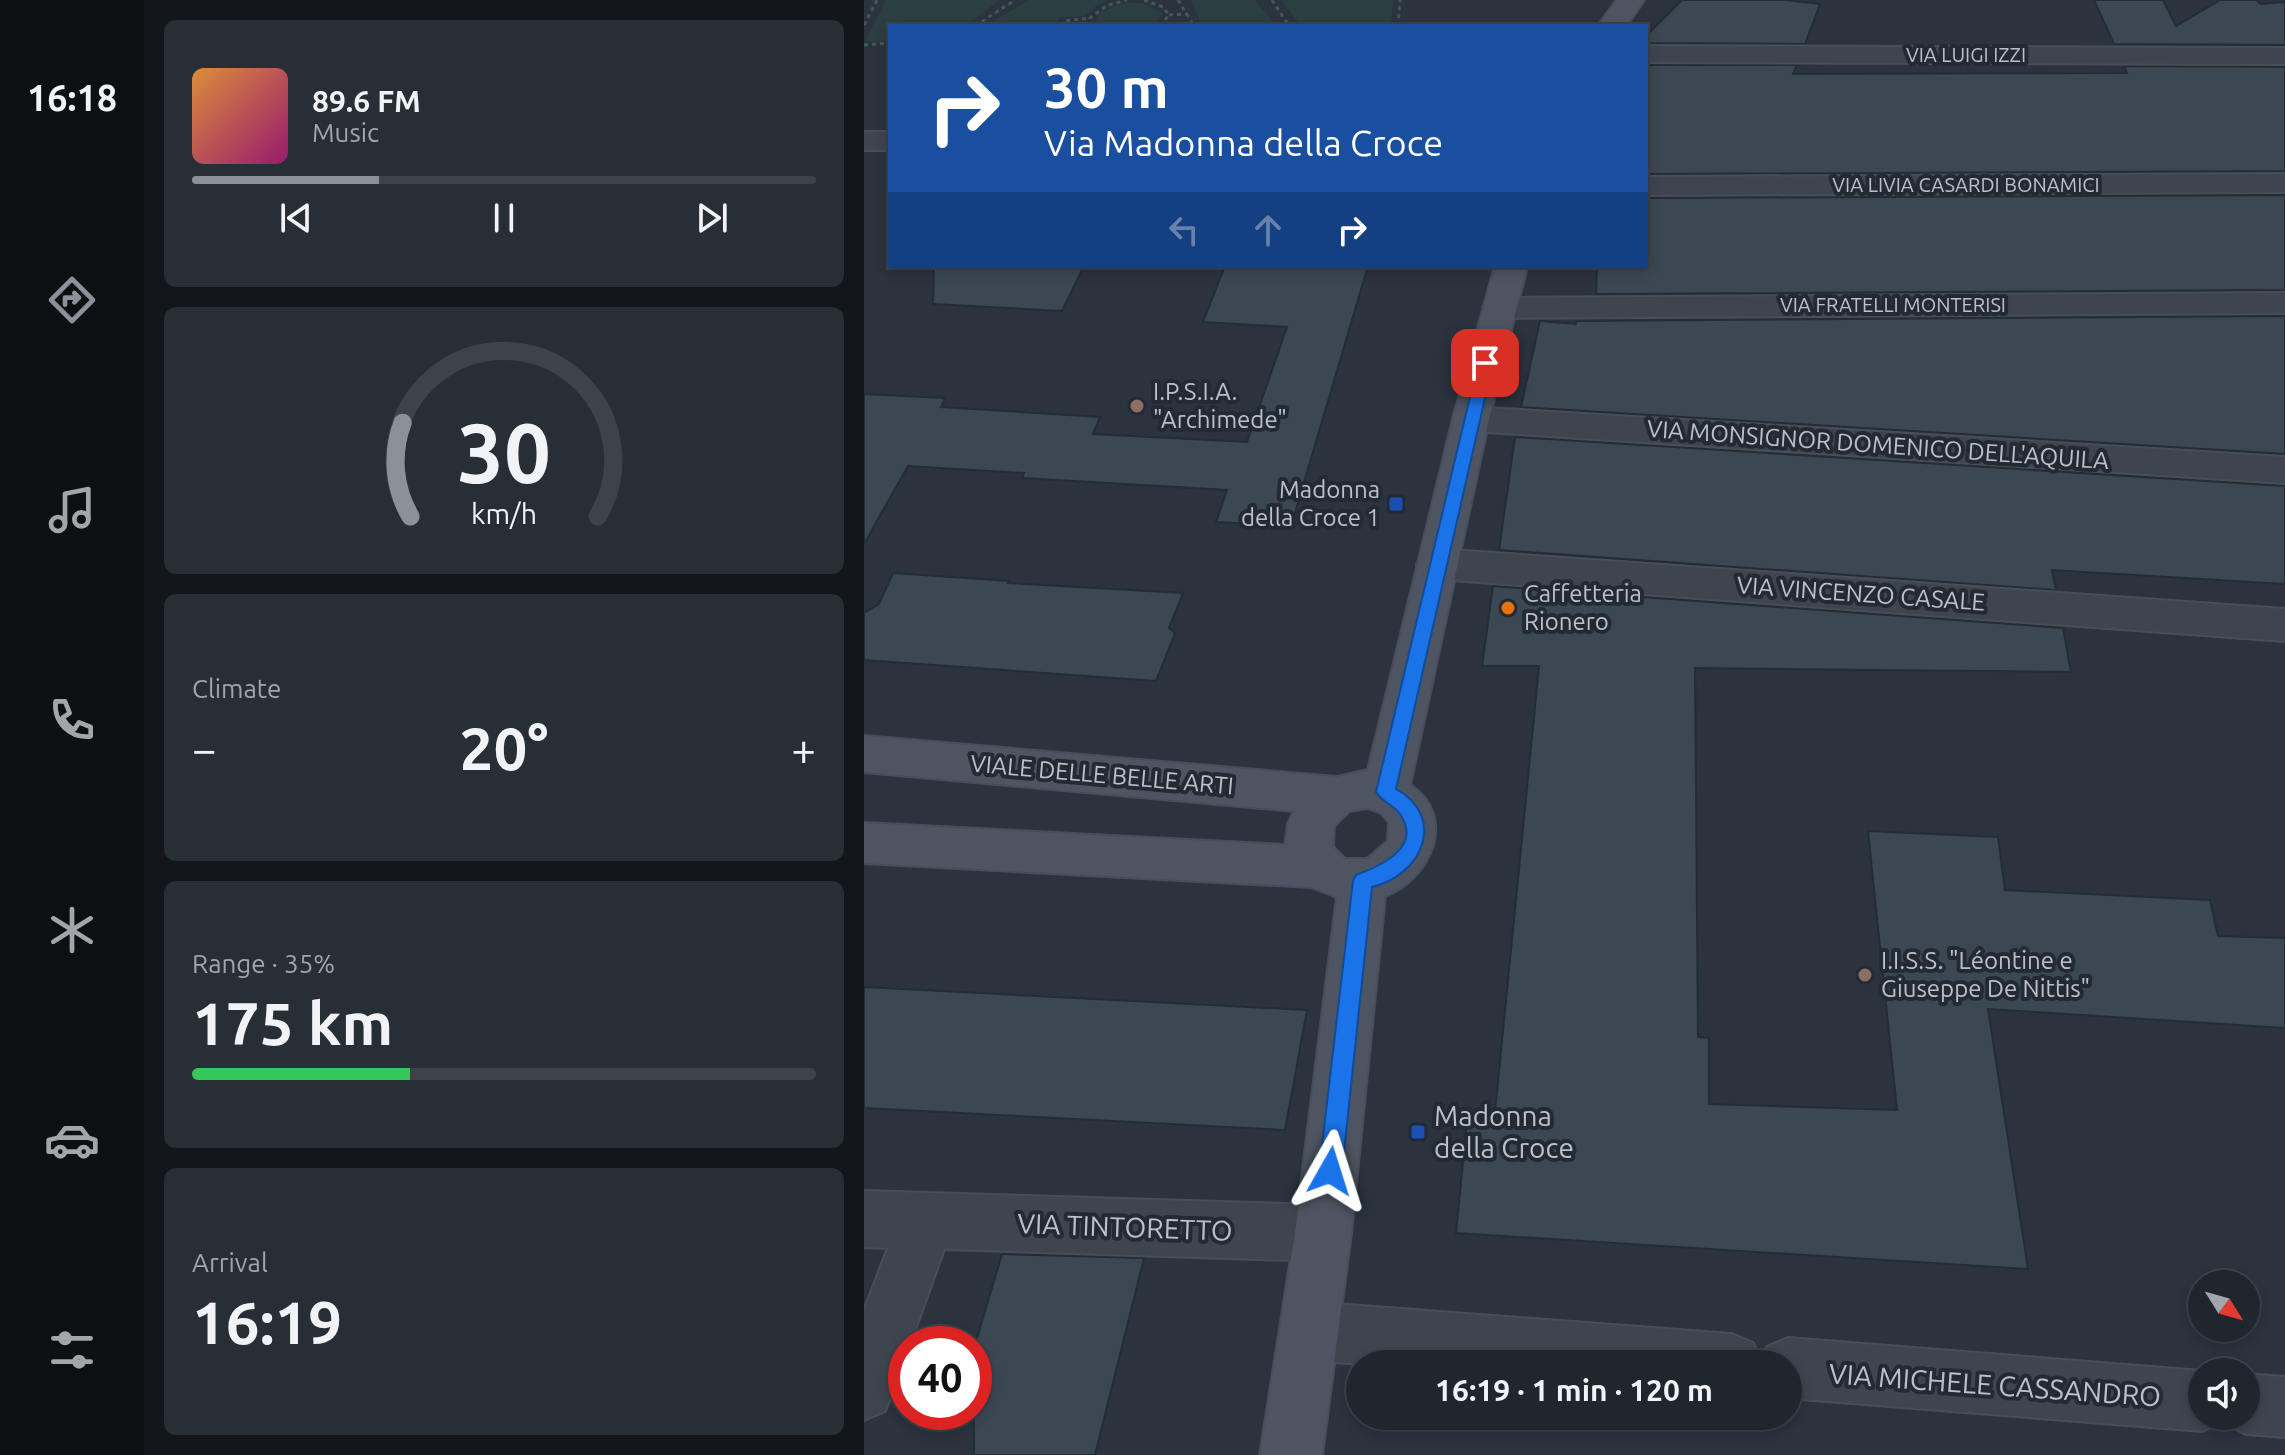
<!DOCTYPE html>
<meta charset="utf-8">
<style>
body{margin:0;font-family:Ubuntu,sans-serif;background:#282e36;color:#f1f3f6;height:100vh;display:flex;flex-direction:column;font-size:30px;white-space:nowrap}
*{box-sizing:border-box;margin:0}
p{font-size:26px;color:#a2a5aa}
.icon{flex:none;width:44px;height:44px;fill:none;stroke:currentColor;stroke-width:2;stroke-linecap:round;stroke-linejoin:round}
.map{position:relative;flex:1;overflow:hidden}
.details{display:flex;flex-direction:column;gap:20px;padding:20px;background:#121519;width:720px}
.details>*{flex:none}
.top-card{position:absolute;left:24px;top:24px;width:760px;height:244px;border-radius:0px;box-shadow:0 4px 12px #0003,0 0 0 2px #3d434a;background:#1a4fa0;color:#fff;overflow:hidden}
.needle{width:52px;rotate:127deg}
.fabs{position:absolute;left:1324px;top:1270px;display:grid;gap:16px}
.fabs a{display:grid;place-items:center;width:72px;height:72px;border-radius:50%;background:#20262e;box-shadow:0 4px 12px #0003,0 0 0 2px #3d434a;font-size:40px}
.speed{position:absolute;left:24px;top:1326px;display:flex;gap:16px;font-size:40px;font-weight:700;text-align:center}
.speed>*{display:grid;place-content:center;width:104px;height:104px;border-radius:50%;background:#20262e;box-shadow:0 4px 12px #0003,0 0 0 2px #3d434a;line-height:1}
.speed .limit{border:12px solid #d22;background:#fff;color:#111}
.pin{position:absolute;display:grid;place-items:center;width:68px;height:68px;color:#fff;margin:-34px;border-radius:16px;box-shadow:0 4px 12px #0006}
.me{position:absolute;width:88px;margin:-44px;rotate:6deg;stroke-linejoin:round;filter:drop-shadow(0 0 6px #0008)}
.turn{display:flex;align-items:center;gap:28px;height:168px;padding:0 24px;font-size:36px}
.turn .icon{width:104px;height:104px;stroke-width:2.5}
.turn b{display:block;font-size:56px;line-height:68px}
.lanes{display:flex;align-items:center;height:76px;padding:0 24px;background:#0003;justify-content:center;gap:40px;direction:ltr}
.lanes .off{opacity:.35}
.big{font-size:60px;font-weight:600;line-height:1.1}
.details .tile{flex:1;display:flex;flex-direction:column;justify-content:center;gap:12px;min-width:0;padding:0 28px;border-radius:12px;background:#282e36}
.details .dial{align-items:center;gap:0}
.dial svg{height:208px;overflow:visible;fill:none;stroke:#3d434a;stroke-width:7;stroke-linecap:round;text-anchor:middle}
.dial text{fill:#f1f3f6;stroke:none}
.song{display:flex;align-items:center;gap:24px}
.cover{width:96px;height:96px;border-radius:12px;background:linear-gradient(135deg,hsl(30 70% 55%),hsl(320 70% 35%))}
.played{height:8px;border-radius:4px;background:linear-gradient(90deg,#8c9099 30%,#3d434a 30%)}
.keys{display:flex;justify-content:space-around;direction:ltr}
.heat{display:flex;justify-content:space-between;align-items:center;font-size:44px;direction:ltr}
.charge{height:12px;border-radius:6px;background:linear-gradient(90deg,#34c759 35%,#3d434a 0)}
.trip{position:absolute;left:482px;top:1350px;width:456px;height:80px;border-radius:40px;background:#20262e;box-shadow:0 4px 12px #0003,0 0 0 2px #3d434a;font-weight:600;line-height:80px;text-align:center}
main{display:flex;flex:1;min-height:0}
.tabs{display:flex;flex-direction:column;width:144px;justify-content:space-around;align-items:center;background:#0d0f12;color:#a2a5aa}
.tabs .icon{width:56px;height:56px}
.tabs .current{color:#8c9099}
.tabs b{font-size:36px;color:#f1f3f6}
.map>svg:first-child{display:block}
.green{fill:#2b3e40}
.building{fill:#3c4754;stroke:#242c36;stroke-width:2}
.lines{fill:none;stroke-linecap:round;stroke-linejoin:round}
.street-casing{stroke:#474e58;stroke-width:4}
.secondary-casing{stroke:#474e58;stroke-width:4}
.path{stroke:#455757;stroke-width:3;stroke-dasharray:4 4;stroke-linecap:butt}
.street{fill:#3d454f;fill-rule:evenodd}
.secondary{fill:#4c5561;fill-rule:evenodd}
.route{fill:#1a73e8;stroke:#114b97;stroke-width:2}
.education-dot{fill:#8d6e63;stroke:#222a34;stroke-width:3}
.transit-dot{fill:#1a4fb4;stroke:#222a34;stroke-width:3}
.food-dot{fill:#e8710a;stroke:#222a34;stroke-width:3}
.labels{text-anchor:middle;stroke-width:8;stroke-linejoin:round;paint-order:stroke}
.far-street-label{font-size:20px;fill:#bac0c9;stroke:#222a34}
.poi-label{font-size:24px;fill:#bac0c9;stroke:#222a34;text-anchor:start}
.street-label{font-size:24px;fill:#bac0c9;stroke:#222a34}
.near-poi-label{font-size:28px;fill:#bac0c9;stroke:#222a34;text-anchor:start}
.near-street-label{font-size:28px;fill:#bac0c9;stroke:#222a34}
</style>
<main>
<nav class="tabs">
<b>16:18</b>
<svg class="icon current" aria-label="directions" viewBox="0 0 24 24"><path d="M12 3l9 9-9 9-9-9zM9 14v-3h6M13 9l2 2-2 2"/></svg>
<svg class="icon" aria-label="music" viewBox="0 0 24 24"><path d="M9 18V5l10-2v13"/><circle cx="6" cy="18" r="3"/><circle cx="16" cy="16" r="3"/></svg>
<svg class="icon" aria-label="phone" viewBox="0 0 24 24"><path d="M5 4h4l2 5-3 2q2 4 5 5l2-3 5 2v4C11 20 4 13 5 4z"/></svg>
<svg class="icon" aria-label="climate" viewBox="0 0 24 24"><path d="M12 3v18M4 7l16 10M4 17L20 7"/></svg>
<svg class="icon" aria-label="car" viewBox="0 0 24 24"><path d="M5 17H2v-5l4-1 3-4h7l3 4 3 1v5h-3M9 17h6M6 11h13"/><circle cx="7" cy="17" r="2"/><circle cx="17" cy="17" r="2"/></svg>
<svg class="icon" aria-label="filters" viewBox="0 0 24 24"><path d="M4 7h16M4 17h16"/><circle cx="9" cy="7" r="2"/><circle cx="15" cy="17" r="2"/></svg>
</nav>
<section class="details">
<div class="tile">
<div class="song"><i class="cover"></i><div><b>89.6 FM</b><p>Music</p></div></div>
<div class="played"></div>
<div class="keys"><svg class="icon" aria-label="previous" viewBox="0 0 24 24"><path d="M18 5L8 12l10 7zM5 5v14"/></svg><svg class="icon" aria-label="pause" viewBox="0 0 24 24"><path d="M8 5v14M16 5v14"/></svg><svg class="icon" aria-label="next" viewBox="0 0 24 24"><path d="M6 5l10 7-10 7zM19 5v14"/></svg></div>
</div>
<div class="tile dial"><svg viewBox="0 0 100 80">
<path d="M14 69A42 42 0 1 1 86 69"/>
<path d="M14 69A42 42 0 0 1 11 33" stroke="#8c9099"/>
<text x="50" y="56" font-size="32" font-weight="700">30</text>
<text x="50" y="72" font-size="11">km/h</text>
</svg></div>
<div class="tile"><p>Climate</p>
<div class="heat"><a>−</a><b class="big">20°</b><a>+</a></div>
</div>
<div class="tile"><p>Range · 35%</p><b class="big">175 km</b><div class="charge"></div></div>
<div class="tile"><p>Arrival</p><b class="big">16:19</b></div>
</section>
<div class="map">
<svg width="1421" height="1455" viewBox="0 0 1421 1455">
<rect width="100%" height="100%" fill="#2a333e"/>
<path class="green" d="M 22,0 L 136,0 L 101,26 L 26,26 L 26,41 L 1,41 Z
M 165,0 L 246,0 L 235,4 L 220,16 L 196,18 L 190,26 L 121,26 Z
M 327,0 L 391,0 L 413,26 L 338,26 Z
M 417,0 L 529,0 L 527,26 L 437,26 Z
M 259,3 L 279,3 L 299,13 C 291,33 252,28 234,25 L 232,21 L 236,12 Z"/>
<path class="building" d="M 818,0 L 922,0 L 956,4 L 941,44 L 782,43 L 782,36 Z
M 1230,0 L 1299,0 L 1312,26 L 1356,0 L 1392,0 L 1397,4 L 1421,2 L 1421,45 L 1250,44 Z
M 782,65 L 933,65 L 929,74 L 1263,73 L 1260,66 L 1421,67 L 1421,171 L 782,174 Z
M 1421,195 L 1421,290 L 732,294 L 733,266 L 782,266 L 782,198 Z
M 70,266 L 220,266 L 198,311 L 69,304 Z
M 361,266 L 504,266 L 427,526 L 352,522 L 363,490 L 158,478 L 160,473 L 44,466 L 0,544 L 0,394 L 81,398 L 77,407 L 236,417 L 229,434 L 383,442 L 423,327 L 339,322 Z
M 1421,316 L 1421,454 L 657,407 L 676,321 L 712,324 L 712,321 Z
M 651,437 L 1421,486 L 1421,584 L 1188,570 L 1192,590 L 635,550 Z
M 29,573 L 145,581 L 144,583 L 319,593 L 305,628 L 311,633 L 292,681 L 0,660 L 0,613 L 15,604 Z
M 629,586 L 1199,628 L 1207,672 L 831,668 L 834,1037 L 845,1038 L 845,1104 L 1033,1110 L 1004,831 L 1134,837 L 1141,890 L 1346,900 L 1354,936 L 1421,938 L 1421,1028 L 1124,1009 L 1164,1269 L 592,1233 L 603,1121 L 630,1122 L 675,666 L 618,666 Z
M 0,987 L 443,1010 L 421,1130 L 0,1108 Z
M 138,1254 L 280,1258 L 231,1455 L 110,1455 L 110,1348 Z"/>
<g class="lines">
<defs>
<path id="street" d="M 782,46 L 1421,48 L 1421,64 L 782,62 Z
M 0,132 L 26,132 L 26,150 L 0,150 Z
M 1421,174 L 1421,192 L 782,195 L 782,177 Z
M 1421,293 L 1421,313 L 636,318 L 624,315 L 619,308 L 624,301 L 636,298 Z
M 607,407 L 1421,457 L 1421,483 L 607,431 L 594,428 L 589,419 L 594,410 Z
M 573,549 L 1421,609 L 1421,641 L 573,579 L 559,574 L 553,564 L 559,554 Z
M 0,1191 L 459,1205 L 479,1213 L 487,1233 L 479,1253 L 459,1261 L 80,1249 L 46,1344 L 42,1344 L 42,1356 L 21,1411 L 0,1420 L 0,1311 L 24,1248 L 0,1247 Z
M 445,1302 L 868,1334 L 889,1343 L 897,1362 L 903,1347 L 924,1338 L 1338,1371 L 1341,1372 L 1338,1372 L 1338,1416 L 1382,1416 L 1382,1374 L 1421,1377 L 1421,1437 L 1382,1434 L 1359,1422 L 1338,1431 L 924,1398 L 924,1364 L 496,1364 L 445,1360 L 424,1352 L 416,1331 L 424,1310 Z"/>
<path id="secondary" d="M 753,0 L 780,0 L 762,26 L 734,26 Z
M 631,266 L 663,266 L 625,419 L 546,785 C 594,817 567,878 521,896 L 487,1233 L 458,1455 L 396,1455 L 431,1233 L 473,897 L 447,887 L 0,863 L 0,823 L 421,845 L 424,824 L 430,811 L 0,772 L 0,736 L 473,777 L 504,770 L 589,419 ZM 504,808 L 517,813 L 525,822 L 524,841 L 503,859 L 481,859 L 469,847 L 470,826 L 485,811 Z"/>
</defs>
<use href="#street" class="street-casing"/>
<use href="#secondary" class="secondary-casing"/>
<path class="path" d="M 280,0 L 299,7 L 305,15
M 314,0 L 330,26
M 408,0 L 425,26
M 305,15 L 324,14
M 0,25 L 13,0
M 111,26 L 151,0
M 197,26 L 200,21 L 226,18
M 230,26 L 226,18 L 242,6 L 263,0
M 296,26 L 305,15
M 534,26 L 536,0
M 0,45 L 26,43"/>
<use href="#street" class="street"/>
<use href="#secondary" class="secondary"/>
</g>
<path class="route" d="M 621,359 L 629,363 L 532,789 C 584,818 557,876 508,887 L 478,1171 L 474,1179 L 466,1182 L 458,1179 L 455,1171 L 489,881 L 492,875 C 516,866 559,848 536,814 C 529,804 518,802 512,792 L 614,363 Z"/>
<g class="education-dot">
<circle cx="273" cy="406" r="8"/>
<circle cx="1001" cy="975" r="8"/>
</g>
<g class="transit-dot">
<rect x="524" y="496" width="16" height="16" rx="4"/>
<rect x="546" y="1124" width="16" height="16" rx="4"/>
</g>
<circle class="food-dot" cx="644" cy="608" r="8"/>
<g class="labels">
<g class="far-street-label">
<text x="1102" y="62">VIA LUIGI IZZI</text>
<text x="1102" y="192">VIA LIVIA CASARDI BONAMICI</text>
<text x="1029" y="312">VIA FRATELLI MONTERISI</text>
</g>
<g class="poi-label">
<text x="289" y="400">I.P.S.I.A.<tspan x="289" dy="28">"Archimede"</tspan></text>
<text x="516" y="498" text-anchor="end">Madonna<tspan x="516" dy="28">della Croce 1</tspan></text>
<text x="660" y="602">Caffetteria<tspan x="660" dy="28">Rionero</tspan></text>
<text x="1017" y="969">I.I.S.S. "Léontine e<tspan x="1017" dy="28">Giuseppe De Nittis"</tspan></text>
</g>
<g class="street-label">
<text transform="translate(1014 445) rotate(4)" y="8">VIA MONSIGNOR DOMENICO DELL'AQUILA</text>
<text transform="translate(997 594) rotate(4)" y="8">VIA VINCENZO CASALE</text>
<text transform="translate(238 775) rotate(5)" y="8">VIALE DELLE BELLE ARTI</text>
</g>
<g class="near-poi-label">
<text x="570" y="1126">Madonna<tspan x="570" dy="32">della Croce</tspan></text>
</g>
<g class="near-street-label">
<text transform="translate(261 1227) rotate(2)" y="10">VIA TINTORETTO</text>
<text transform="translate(1131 1385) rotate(4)" y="10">VIA MICHELE CASSANDRO</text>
</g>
</g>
</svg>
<div class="fabs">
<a><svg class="needle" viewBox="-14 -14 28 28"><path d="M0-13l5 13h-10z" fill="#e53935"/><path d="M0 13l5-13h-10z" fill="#a2a5aa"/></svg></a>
<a><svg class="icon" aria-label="sound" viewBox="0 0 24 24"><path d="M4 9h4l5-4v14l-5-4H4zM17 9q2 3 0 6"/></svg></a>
</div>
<div class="speed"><div class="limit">40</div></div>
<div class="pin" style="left:621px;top:363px;background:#d93025"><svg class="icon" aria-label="arrive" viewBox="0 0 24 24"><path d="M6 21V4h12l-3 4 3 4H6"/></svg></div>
<svg class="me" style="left:466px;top:1171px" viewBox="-20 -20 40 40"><path d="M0-17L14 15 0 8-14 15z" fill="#1a73e8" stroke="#fff" stroke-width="4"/></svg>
<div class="trip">16:19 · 1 min · 120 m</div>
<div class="top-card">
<div class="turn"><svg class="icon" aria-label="right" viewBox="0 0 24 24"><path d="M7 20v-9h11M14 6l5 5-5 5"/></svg><div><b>30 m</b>Via Madonna della Croce</div></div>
<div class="lanes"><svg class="icon off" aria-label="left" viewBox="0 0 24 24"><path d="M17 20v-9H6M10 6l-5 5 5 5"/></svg><svg class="icon off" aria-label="ahead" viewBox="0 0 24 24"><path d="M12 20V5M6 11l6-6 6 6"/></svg><svg class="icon" aria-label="right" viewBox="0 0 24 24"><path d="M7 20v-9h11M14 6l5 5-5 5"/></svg></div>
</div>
</div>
</main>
